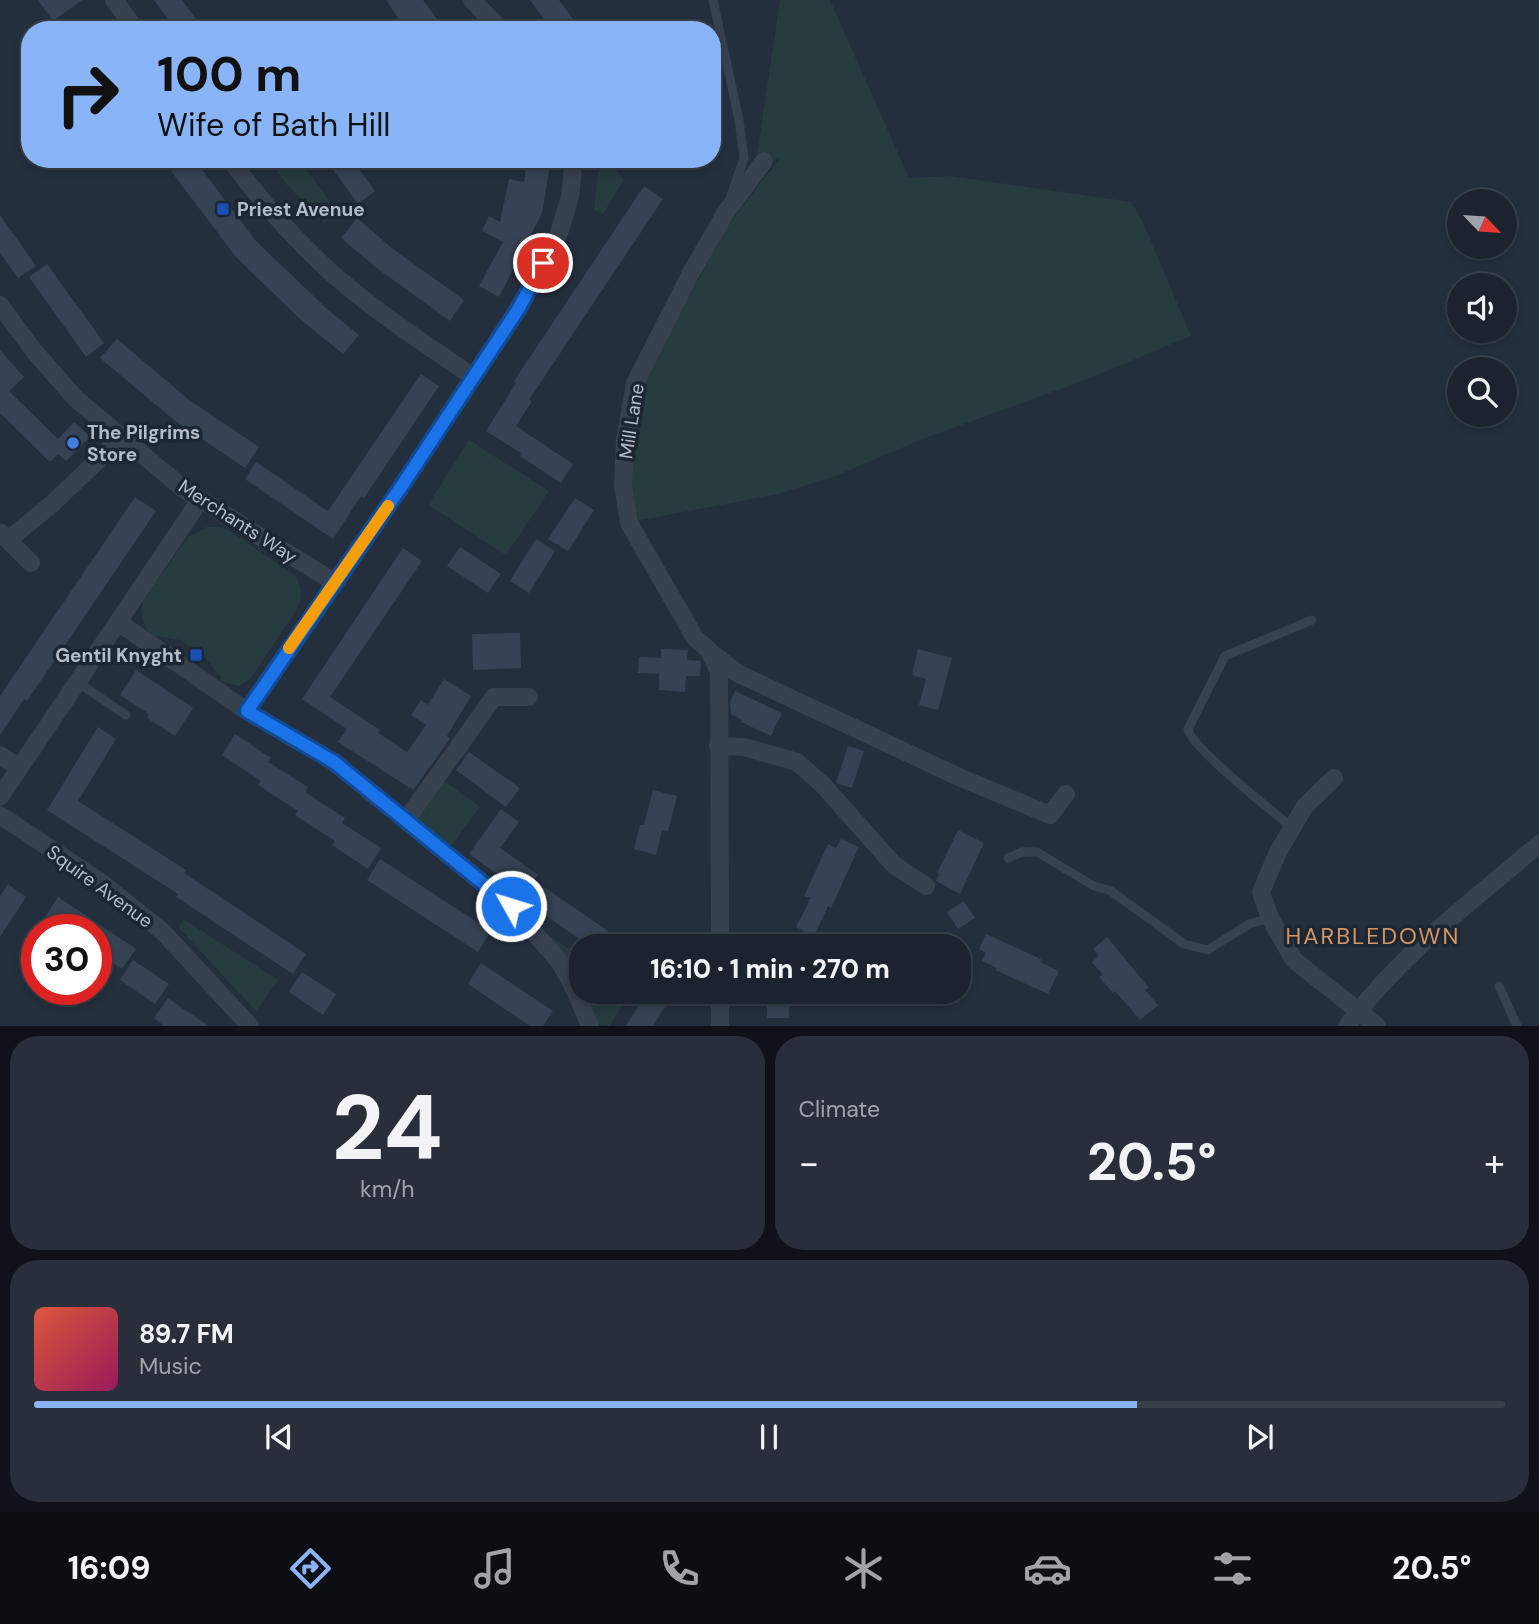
<!DOCTYPE html>
<meta charset="utf-8">
<style>
body{margin:0;font-family:"DM Sans",sans-serif;background:#282f3a;color:#f1f3f6;height:100vh;display:flex;flex-direction:column;font-size:26px;white-space:nowrap}
*{box-sizing:border-box;margin:0}
p{font-size:23px;color:#a0a4aa}
.icon{flex:none;width:38px;height:38px;fill:none;stroke:currentColor;stroke-width:2;stroke-linecap:round;stroke-linejoin:round}
.map{position:relative;height:1026px;overflow:hidden}
.details{display:flex;flex-direction:column;gap:10px;padding:10px;background:#0f1319;flex:1}
.details>*{flex:none}
.guide{position:absolute;left:21px;top:21px;width:700px;height:147px;border-radius:28px;box-shadow:0 4px 10px #0003,0 0 0 2px #39404a;background:#8ab4f8;color:#111;overflow:hidden}
.needle{width:46px;rotate:115deg}
.tools{position:absolute;left:1447px;top:189px;display:grid;gap:14px}
.tools a{display:grid;place-items:center;width:70px;height:70px;border-radius:50%;background:#1b232e;box-shadow:0 4px 10px #0003,0 0 0 2px #39404a;font-size:35px}
.speed{position:absolute;left:21px;top:914px;display:flex;gap:14px;font-size:35px;font-weight:700;text-align:center}
.speed>*{display:grid;place-content:center;width:91px;height:91px;border-radius:50%;background:#1b232e;box-shadow:0 4px 10px #0003,0 0 0 2px #39404a;line-height:1}
.speed .limit{border:10px solid #d22;background:#fff;color:#111}
.pin{position:absolute;display:grid;place-items:center;width:60px;height:60px;color:#fff;margin:-30px;border:4px solid #fff;border-radius:50%;box-shadow:0 2px 7px #0007}
.me{position:absolute;width:77px;margin:-38px;rotate:309deg;stroke-linejoin:round;filter:drop-shadow(0 0 5px #0008)}
.turn{display:flex;align-items:center;gap:24px;height:147px;padding:0 21px;font-size:32px}
.turn .icon{width:91px;height:91px;stroke-width:2.5}
.turn b{display:block;font-size:49px;line-height:60px}
.big{font-size:52px;font-weight:800;line-height:1.1}
.details .widget{flex:1;display:flex;flex-direction:column;justify-content:center;gap:10px;min-width:0;padding:0 24px;border-radius:28px;background:#282f3a}
.details .dial{align-items:center;gap:0}
.dial b{font-size:91px;line-height:1}
.song{display:flex;align-items:center;gap:21px}
.cover{width:84px;height:84px;border-radius:10px;background:linear-gradient(135deg,hsl(10 70% 55%),hsl(330 70% 35%))}
.played{height:7px;border-radius:4px;background:linear-gradient(90deg,#8ab4f8 75%,#39404a 75%)}
.keys{display:flex;justify-content:space-around;direction:ltr}
.heat{display:flex;justify-content:space-between;align-items:center;font-size:38px;direction:ltr}
.details .tiles{flex:1;display:grid;gap:10px;grid-template-columns:1fr 1fr}
.widget:last-child{grid-column:span 2}
.trip{position:absolute;left:569px;top:934px;width:402px;height:70px;border-radius:28px;background:#1b232e;box-shadow:0 4px 10px #0003,0 0 0 2px #39404a;font-weight:800;line-height:70px;text-align:center}
.menu{display:flex;height:112px;justify-content:space-around;align-items:center;background:#0b0e12;color:#a0a4aa}
.menu .icon{width:49px;height:49px}
.menu .active{color:#8ab4f8}
.menu b{font-size:32px;color:#f1f3f6}
.map>svg:first-child{display:block}
.green{fill:#263c3f}
.building{fill:#364354}
.lines{fill:none;stroke-linecap:round;stroke-linejoin:round}
.lane{stroke:#38414e;stroke-width:9}
.street{stroke:#38414e;stroke-width:18}
.route-casing{stroke:#114b97;stroke-width:18}
.route{stroke:#1a73e8;stroke-width:12}
.slow{stroke:#f59e0b;stroke-width:12}
.transit-dot{fill:#1a4fb4;stroke:#1d2633;stroke-width:2.5}
.shop-dot{fill:#3f7fe0;stroke:#1d2633;stroke-width:2.5}
.labels{text-anchor:middle;stroke-width:7;stroke-linejoin:round;paint-order:stroke}
.poi-label{font-size:19px;font-weight:bold;fill:#b4bcc9;stroke:#1d2633;text-anchor:start}
.street-label{font-size:19px;fill:#b4bcc9;stroke:#1d2633}
.quarter-label{font-size:23px;letter-spacing:2px;fill:#d59563;stroke:#1d2633}
</style>
<div class="map">
<svg width="1539" height="1026" viewBox="0 0 1539 1026">
<rect width="100%" height="100%" fill="#242f3e"/>
<path class="green" d="M 780,0 L 830,0 L 909,178 L 950,176 L 1132,202 L 1145,227 L 1191,336 L 1080,382 L 925,438 L 833,477 L 778,494 L 636,521 L 628,466 L 642,383 L 729,224 L 779,159 L 756,162 Z
M 268,159 L 299,159 L 336,210 L 325,223 L 287,185 Z
M 597,159 L 608,159 L 624,180 L 603,214 L 594,210 L 598,176 Z
M 469,440 L 549,491 L 506,555 L 428,505 Z
M 207,527 L 219,527 L 230,531 L 296,576 C 302,589 302,596 297,609 L 251,678 L 239,686 L 220,681 L 221,677 L 203,655 L 180,640 L 157,636 L 155,640 C 143,628 139,615 144,599 L 188,537 Z
M 441,779 L 480,807 L 451,846 L 413,817 Z
M 183,919 L 278,980 L 256,1011 L 179,928 Z
M 551,937 L 581,957 L 581,984 L 549,939 Z
M 585,992 L 631,992 L 609,1026 L 599,1025 Z"/>
<path class="building" d="M 38,0 L 82,0 L 53,21 Z
M 154,0 L 182,0 L 204,30 L 176,30 Z
M 386,0 L 423,0 L 445,30 L 418,30 L 413,22 L 400,21 Z
M 530,0 L 559,0 L 581,30 L 552,30 Z
M 172,159 L 194,159 L 256,241 L 327,309 L 359,335 L 343,354 L 300,319 L 236,257 L 171,171 L 177,166 Z
M 325,159 L 352,159 L 375,191 L 358,204 Z
M 527,161 L 550,165 L 542,213 L 499,297 L 479,286 L 503,242 L 482,231 L 489,216 L 500,222 L 509,179 L 524,182 Z
M 644,186 L 663,199 L 529,400 L 532,401 L 516,426 L 573,464 L 561,483 L 520,456 L 521,453 L 486,431 L 516,383 L 514,381 Z
M 0,215 L 36,266 L 18,278 L 0,253 Z
M 357,218 L 393,249 L 464,300 L 450,321 L 378,269 L 341,238 Z
M 47,264 L 104,343 L 86,357 L 29,277 Z
M 117,339 L 188,399 L 259,447 L 245,468 L 174,420 L 100,358 Z
M 0,350 L 24,377 L 9,391 L 58,439 L 74,422 L 90,437 L 66,461 L 58,454 L 50,462 L 0,413 Z
M 421,374 L 439,386 L 364,498 L 361,496 L 333,539 L 245,479 L 256,462 L 328,511 Z
M 135,497 L 156,511 L 27,701 L 24,699 L 0,735 L 0,696 Z
M 575,498 L 594,510 L 568,551 L 548,539 Z
M 536,539 L 555,551 L 529,593 L 510,581 Z
M 460,547 L 501,574 L 488,593 L 447,566 Z
M 403,548 L 422,561 L 330,697 L 380,730 L 378,733 L 407,752 L 426,725 L 411,715 L 421,700 L 428,705 L 444,679 L 471,696 L 447,736 L 450,739 L 413,790 L 338,742 L 347,729 L 302,699 Z
M 520,633 L 521,668 L 473,670 L 472,634 Z
M 661,649 L 688,650 L 687,660 L 701,661 L 700,676 L 686,676 L 685,692 L 659,690 L 659,674 L 638,673 L 639,657 L 661,658 Z
M 918,649 L 952,658 L 938,710 L 919,705 L 926,679 L 912,675 Z
M 136,670 L 193,708 L 175,736 L 147,718 L 149,714 L 120,695 Z
M 735,691 L 782,713 L 771,736 L 741,722 L 742,720 L 731,714 L 730,702 Z
M 98,727 L 116,739 L 78,801 L 186,870 L 184,873 L 306,954 L 293,974 L 176,897 L 178,894 L 47,810 Z
M 235,734 L 271,758 L 268,762 L 308,787 L 305,792 L 345,818 L 342,823 L 381,848 L 368,869 L 332,845 L 335,841 L 295,815 L 298,811 L 258,785 L 261,781 L 222,755 Z
M 848,746 L 864,751 L 852,788 L 836,783 Z
M 469,752 L 520,788 L 506,807 L 456,770 Z
M 653,790 L 677,796 L 668,831 L 662,830 L 656,855 L 634,849 L 640,825 L 644,825 Z
M 501,809 L 519,822 L 500,848 L 538,875 L 534,880 L 631,947 L 591,947 L 532,906 L 535,901 L 469,854 Z
M 958,830 L 984,843 L 960,894 L 936,881 L 939,874 L 937,873 Z
M 841,839 L 859,847 L 831,908 L 828,906 L 814,936 L 796,927 L 811,898 L 804,896 L 828,844 L 836,848 Z
M 380,859 L 491,931 L 478,952 L 367,880 Z
M 8,884 L 26,897 L 0,937 L 0,896 Z
M 58,897 L 136,949 L 122,969 L 96,952 L 96,929 L 63,929 L 45,917 Z
M 964,901 L 975,918 L 958,929 L 947,912 Z
M 986,934 L 1041,959 L 1040,962 L 1059,971 L 1048,994 L 995,970 L 997,968 L 982,961 L 986,953 L 979,949 Z
M 1107,937 L 1149,988 L 1145,990 L 1158,1005 L 1140,1020 L 1115,991 L 1113,993 L 1099,977 L 1103,975 L 1092,962 L 1099,956 L 1093,949 Z
M 133,960 L 169,984 L 155,1004 L 120,980 Z
M 481,963 L 553,1011 L 543,1026 L 530,1026 L 468,984 Z
M 302,972 L 336,994 L 323,1015 L 289,992 Z
M 647,992 L 653,992 L 668,1002 L 653,1026 L 626,1026 Z
M 767,992 L 789,992 L 789,1018 L 767,1018 Z
M 168,998 L 185,1010 L 209,1026 L 164,1026 L 154,1018 Z"/>
<g class="lines">
<path class="lane" d="M 713,0 L 739,120 L 744,158 L 731,196
M 77,682 L 126,715
M 1292,827 C 1274,813 1190,746 1188,729 L 1225,656 L 1312,620
M 1008,858 L 1022,852 L 1037,852 L 1092,885 L 1111,891 L 1184,944 L 1208,950 L 1249,924 L 1270,918
M 1499,986 L 1517,1026"/>
<path class="street" d="M 114,0 L 136,30
M 472,0 L 501,30
M 230,159 C 261,202 295,240 334,275 C 377,313 426,344 473,377
M 0,305 L 34,351 L 75,398 L 185,490 L 334,582
M 0,532 L 8,540 L 52,504 L 122,437
M 8,540 L 31,563
M 118,622 L 247,711 L 334,762 L 511,906 L 559,961 L 575,990 L 590,1026
M 712,653 L 737,673 L 961,778 L 1050,815 L 1066,794
M 247,711 L 401,487 L 519,308 L 558,236 L 570,197 L 574,159
M 718,746 L 744,747 L 797,762 L 823,785 L 894,865 L 926,886
M 0,755 L 19,768
M 1334,778 L 1305,806 L 1278,852 L 1261,892 L 1270,918 L 1294,960 L 1377,1026
M 0,797 L 200,500
M 0,815 L 102,883 L 163,932 L 250,1026
M 406,820 L 494,697 L 529,697
M 720,947 L 719,672 L 709,650 L 695,638 L 629,523 L 623,485 L 625,441 L 635,383 L 691,273 L 726,212 L 764,161
M 720,992 L 720,1026
M 1347,1026 C 1401,953 1472,902 1539,844"/>
</g>
<g class="lines">
<defs>
<path id="route" d="M 511,906 L 334,762 L 247,711 L 401,487 L 519,308 L 543,263"/>
</defs>
<use href="#route" class="route-casing"/>
<use href="#route" class="route"/>
<path class="slow" d="M 289,648 L 388,506"/>
</g>
<g class="transit-dot">
<rect x="216" y="202" width="14" height="14" rx="3.5"/>
<rect x="189" y="648" width="14" height="14" rx="3.5"/>
</g>
<circle class="shop-dot" cx="73" cy="443" r="7"/>
<g class="labels">
<g class="poi-label">
<text x="237" y="216">Priest Avenue</text>
<text x="87" y="439">The Pilgrims<tspan x="87" dy="22">Store</tspan></text>
<text x="182" y="662" text-anchor="end">Gentil Knyght</text>
</g>
<g class="street-label">
<text transform="translate(631 421) rotate(-81)" y="7">Mill Lane</text>
<text transform="translate(238 521) rotate(33)" y="7">Merchants Way</text>
<text transform="translate(100 886) rotate(36)" y="7">Squire Avenue</text>
</g>
<g class="quarter-label">
<text x="1373" y="944">HARBLEDOWN</text>
</g>
</g>
</svg>
<div class="tools">
<a><svg class="needle" viewBox="-14 -14 28 28"><path d="M0-13l5 13h-10z" fill="#e53935"/><path d="M0 13l5-13h-10z" fill="#a0a4aa"/></svg></a>
<a><svg class="icon" aria-label="sound" viewBox="0 0 24 24"><path d="M4 9h4l5-4v14l-5-4H4zM17 9q2 3 0 6"/></svg></a>
<a><svg class="icon" aria-label="search" viewBox="0 0 24 24"><circle cx="10" cy="10" r="6"/><path d="M15 15l6 6"/></svg></a>
</div>
<div class="speed"><div class="limit">30</div></div>
<div class="pin" style="left:543px;top:263px;background:#d93025"><svg class="icon" aria-label="arrive" viewBox="0 0 24 24"><path d="M6 21V4h12l-3 4 3 4H6"/></svg></div>
<svg class="me" style="left:511px;top:906px" viewBox="-20 -20 40 40"><circle r="17" fill="#1a73e8" stroke="#fff" stroke-width="3"/><path d="M0-11L8 9 0 5-8 9z" fill="#fff"/></svg>
<div class="trip">16:10 · 1 min · 270 m</div>
<div class="guide">
<div class="turn"><svg class="icon" aria-label="right" viewBox="0 0 24 24"><path d="M7 20v-9h11M14 6l5 5-5 5"/></svg><div><b>100 m</b>Wife of Bath Hill</div></div>
</div>
</div>
<section class="details">
<div class="tiles">
<div class="widget dial"><b>24</b><p>km/h</p></div>
<div class="widget"><p>Climate</p>
<div class="heat"><a>−</a><b class="big">20.5°</b><a>+</a></div>
</div>
<div class="widget">
<div class="song"><i class="cover"></i><div><b>89.7 FM</b><p>Music</p></div></div>
<div class="played"></div>
<div class="keys"><svg class="icon" aria-label="previous" viewBox="0 0 24 24"><path d="M18 5L8 12l10 7zM5 5v14"/></svg><svg class="icon" aria-label="pause" viewBox="0 0 24 24"><path d="M8 5v14M16 5v14"/></svg><svg class="icon" aria-label="next" viewBox="0 0 24 24"><path d="M6 5l10 7-10 7zM19 5v14"/></svg></div>
</div>
</div>
</section>
<nav class="menu">
<b>16:09</b>
<svg class="icon active" aria-label="directions" viewBox="0 0 24 24"><path d="M12 3l9 9-9 9-9-9zM9 14v-3h6M13 9l2 2-2 2"/></svg>
<svg class="icon" aria-label="music" viewBox="0 0 24 24"><path d="M9 18V5l10-2v13"/><circle cx="6" cy="18" r="3"/><circle cx="16" cy="16" r="3"/></svg>
<svg class="icon" aria-label="phone" viewBox="0 0 24 24"><path d="M5 4h4l2 5-3 2q2 4 5 5l2-3 5 2v4C11 20 4 13 5 4z"/></svg>
<svg class="icon" aria-label="climate" viewBox="0 0 24 24"><path d="M12 3v18M4 7l16 10M4 17L20 7"/></svg>
<svg class="icon" aria-label="car" viewBox="0 0 24 24"><path d="M5 17H2v-5l4-1 3-4h7l3 4 3 1v5h-3M9 17h6M6 11h13"/><circle cx="7" cy="17" r="2"/><circle cx="17" cy="17" r="2"/></svg>
<svg class="icon" aria-label="filters" viewBox="0 0 24 24"><path d="M4 7h16M4 17h16"/><circle cx="9" cy="7" r="2"/><circle cx="15" cy="17" r="2"/></svg>
<b>20.5°</b>
</nav>
